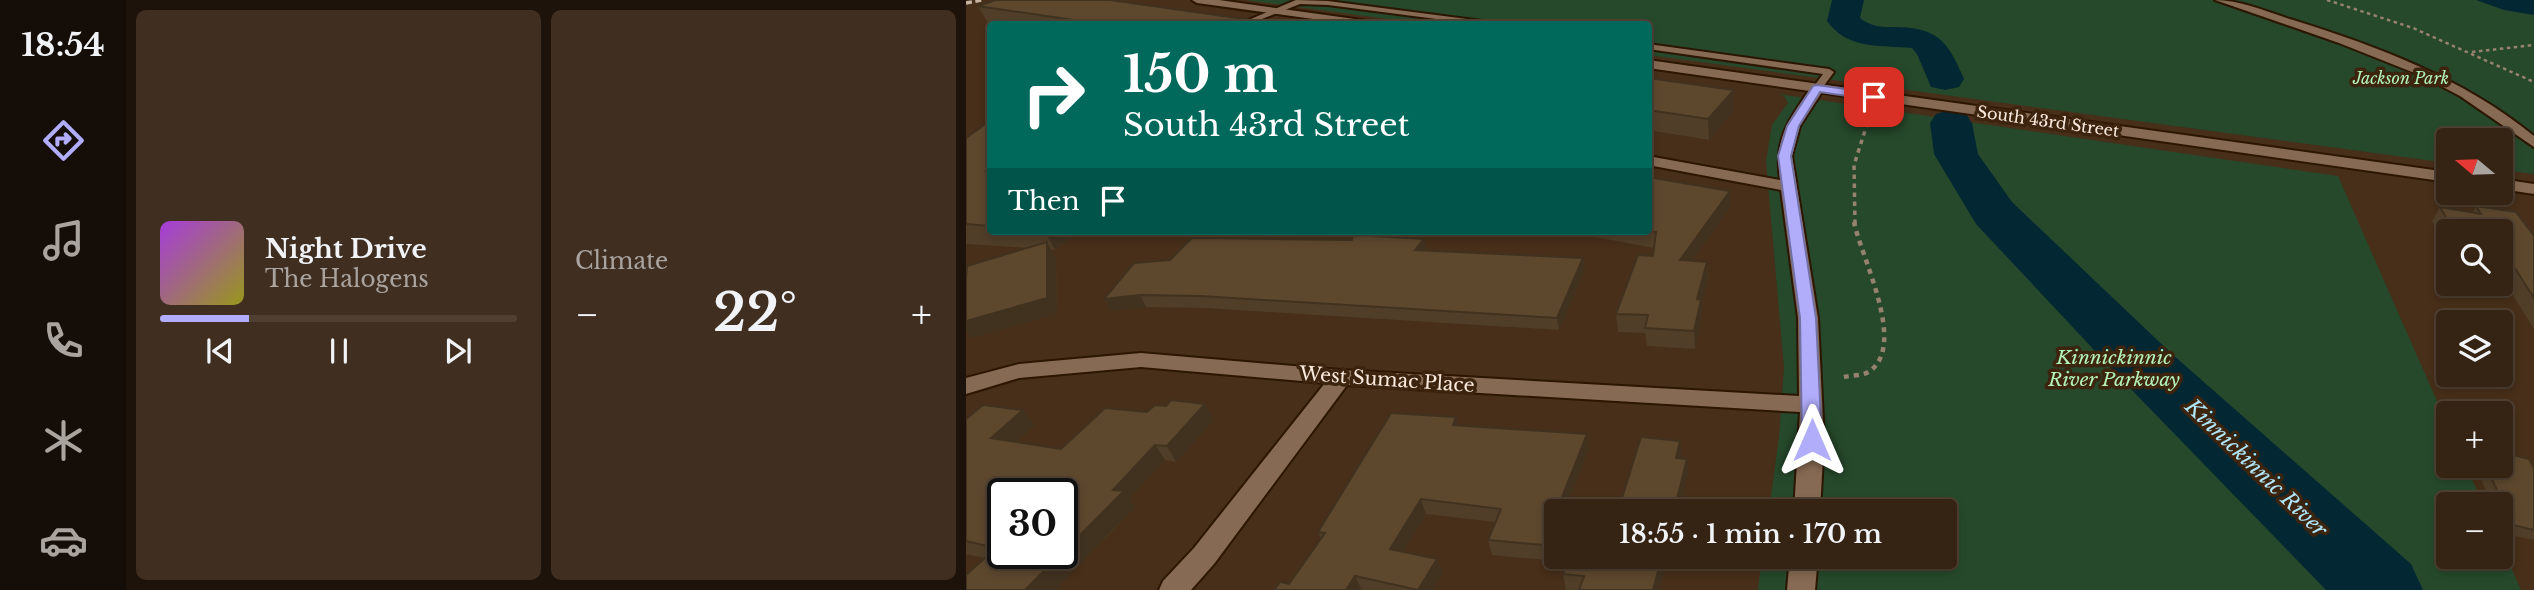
<!DOCTYPE html>
<meta charset="utf-8">
<style>
body{margin:0;font-family:"Libre Baskerville",serif;background:#402f21;color:#f1f3f6;height:100vh;display:flex;flex-direction:column;font-size:26px;white-space:nowrap}
*{box-sizing:border-box;margin:0}
p{font-size:23px;color:#aaa4a0}
.icon{flex:none;width:38px;height:38px;fill:none;stroke:currentColor;stroke-width:2;stroke-linecap:round;stroke-linejoin:round}
.map{position:relative;flex:1;overflow:hidden}
.drawer{display:flex;flex-direction:column;gap:10px;padding:10px;background:#1d130a;width:840px}
.drawer>*{flex:none}
.hud{position:absolute;left:21px;top:21px;width:665px;height:214px;border-radius:7px;box-shadow:0 4px 10px #0003,0 0 0 2px #4f4033;background:#00695c;color:#fff;overflow:hidden}
.needle{width:46px;rotate:289deg}
.tools{position:absolute;left:1470px;top:128px;display:grid;gap:14px}
.tools a{display:grid;place-items:center;width:77px;height:77px;border-radius:7px;background:#352313;box-shadow:0 4px 10px #0003,0 0 0 2px #4f4033;font-size:35px}
.speed{position:absolute;left:21px;top:478px;display:flex;gap:14px;font-size:35px;font-weight:700;text-align:center}
.speed>*{display:grid;place-content:center;width:91px;height:91px;border-radius:50%;background:#352313;box-shadow:0 4px 10px #0003,0 0 0 2px #4f4033;line-height:1}
.speed .limit{border:4px solid #111;border-radius:10px;background:#fff;color:#111}
.pin{position:absolute;display:grid;place-items:center;width:60px;height:60px;color:#fff;margin:-30px;border-radius:14px;box-shadow:0 4px 10px #0006}
.me{position:absolute;width:77px;margin:-38px;rotate:0deg;stroke-linejoin:round;filter:drop-shadow(0 0 5px #0008)}
.turn{display:flex;align-items:center;gap:24px;height:147px;padding:0 21px;font-size:32px}
.turn .icon{width:91px;height:91px;stroke-width:2.5}
.turn b{display:block;font-size:49px;line-height:60px}
.then{display:flex;align-items:center;height:66px;padding:0 21px;background:#0003;gap:14px;font-size:26px}
.big{font-size:52px;font-weight:600;line-height:1.1}
.drawer .tile{flex:1;display:flex;flex-direction:column;justify-content:center;gap:10px;min-width:0;padding:0 24px;border-radius:10px;background:#402f21}
.song{display:flex;align-items:center;gap:21px}
.cover{width:84px;height:84px;border-radius:10px;background:linear-gradient(135deg,hsl(280 70% 55%),hsl(60 70% 35%))}
.played{height:7px;border-radius:4px;background:linear-gradient(90deg,#b1adfa 25%,#4f4033 25%)}
.keys{display:flex;justify-content:space-around;direction:ltr}
.heat{display:flex;justify-content:space-between;align-items:center;font-size:38px;direction:ltr}
.drawer .tiles{flex:1;display:grid;gap:10px;grid-template-columns:repeat(2,1fr)}
.trip{position:absolute;left:578px;top:499px;width:413px;height:70px;border-radius:7px;background:#352313;box-shadow:0 4px 10px #0003,0 0 0 2px #4f4033;font-weight:600;line-height:70px;text-align:center}
main{display:flex;flex:1;min-height:0}
.tab-bar{display:flex;flex-direction:column;width:126px;justify-content:space-around;align-items:center;background:#150e08;color:#aaa4a0}
.tab-bar .icon{width:49px;height:49px}
.tab-bar .on{color:#b1adfa}
.tab-bar b{font-size:32px;color:#f1f3f6}
.map>svg:first-child{display:block}
.green{fill:#26492b}
.water{fill:#032833}
.lines{fill:none;stroke-linecap:round;stroke-linejoin:round}
.river{fill:#032833;fill-rule:evenodd}
.service-casing{stroke:#2c1602;stroke-width:4}
.minor-casing{stroke:#2c1602;stroke-width:4}
.secondary-casing{stroke:#2c1602;stroke-width:4}
.path-far2{stroke:#978270;stroke-width:2.5;stroke-dasharray:3.5 3.5;stroke-linecap:butt}
.path-far1{stroke:#978270;stroke-width:3.5;stroke-dasharray:4.5 4.5;stroke-linecap:butt}
.path{stroke:#978270;stroke-width:4.5;stroke-dasharray:5 5;stroke-linecap:butt}
.service{fill:#866a53;fill-rule:evenodd}
.minor{fill:#866a53;fill-rule:evenodd}
.secondary{fill:#866a53;fill-rule:evenodd}
.rail{stroke:#c7b5a5;stroke-width:3.5;stroke-dasharray:6 3.5;stroke-linecap:butt}
.wall{fill:#503e28}
.shaded-wall{fill:#413220}
.building{fill:#5d482e;stroke:#413220;stroke-width:2;fill-rule:evenodd}
.route{fill:#b1adfa;stroke:#7370a2;stroke-width:2}
.labels{text-anchor:middle;stroke-width:7;stroke-linejoin:round;paint-order:stroke}
.far-park-label{font-size:16px;font-style:italic;fill:#b2f3b8;stroke:#3c240f}
.far-street-label{font-size:16px;fill:#faeadd;stroke:#3c240f}
.park-label{font-size:19px;font-style:italic;fill:#b2f3b8;stroke:#3c240f}
.street-label{font-size:19px;fill:#faeadd;stroke:#3c240f}
.water-label{font-size:21px;font-style:italic;fill:#afe6fa;stroke:#3c240f}
</style>
<main>
<nav class="tab-bar">
<b>18:54</b>
<svg class="icon on" aria-label="directions" viewBox="0 0 24 24"><path d="M12 3l9 9-9 9-9-9zM9 14v-3h6M13 9l2 2-2 2"/></svg>
<svg class="icon" aria-label="music" viewBox="0 0 24 24"><path d="M9 18V5l10-2v13"/><circle cx="6" cy="18" r="3"/><circle cx="16" cy="16" r="3"/></svg>
<svg class="icon" aria-label="phone" viewBox="0 0 24 24"><path d="M5 4h4l2 5-3 2q2 4 5 5l2-3 5 2v4C11 20 4 13 5 4z"/></svg>
<svg class="icon" aria-label="climate" viewBox="0 0 24 24"><path d="M12 3v18M4 7l16 10M4 17L20 7"/></svg>
<svg class="icon" aria-label="car" viewBox="0 0 24 24"><path d="M5 17H2v-5l4-1 3-4h7l3 4 3 1v5h-3M9 17h6M6 11h13"/><circle cx="7" cy="17" r="2"/><circle cx="17" cy="17" r="2"/></svg>
</nav>
<section class="drawer">
<div class="tiles">
<div class="tile">
<div class="song"><i class="cover"></i><div><b>Night Drive</b><p>The Halogens</p></div></div>
<div class="played"></div>
<div class="keys"><svg class="icon" aria-label="previous" viewBox="0 0 24 24"><path d="M18 5L8 12l10 7zM5 5v14"/></svg><svg class="icon" aria-label="pause" viewBox="0 0 24 24"><path d="M8 5v14M16 5v14"/></svg><svg class="icon" aria-label="next" viewBox="0 0 24 24"><path d="M6 5l10 7-10 7zM19 5v14"/></svg></div>
</div>
<div class="tile"><p>Climate</p>
<div class="heat"><a>−</a><b class="big">22°</b><a>+</a></div>
</div>
</div>
</section>
<div class="map">
<svg width="1568" height="590" viewBox="0 0 1568 590">
<rect width="100%" height="100%" fill="#472f19"/>
<path class="green" d="M 280,0 L 1568,0 L 1568,174 L 1535,170 L 1535,140 L 1482,140 L 1482,163 L 683,55 L 682,24 L 459,24 Z
M 812,94 L 1372,176 L 1482,426 L 1482,466 L 1500,466 L 1517,504 L 1482,504 L 1482,556 L 1535,556 L 1535,545 L 1555,590 L 792,590 L 796,557 L 978,556 L 978,511 L 803,511 L 813,437 L 818,368 L 800,161 L 806,125 L 822,103 L 818,96 Z"/>
<path class="water" d="M 1510,0 L 1568,0 L 1568,15 L 1538,10 Z"/>
<g class="lines">
<path class="river" d="M 866,0 L 898,0 L 894,18 C 904,26 913,27 925,27 C 971,27 981,39 998,79 L 993,87 L 979,90 L 965,87 L 951,54 L 946,48 C 915,45 881,50 861,21 Z
M 985,110 L 1000,114 L 1006,123 L 1012,154 L 1046,202 L 1206,354 L 1445,564 L 1457,590 L 1360,590 L 1160,384 L 1010,224 L 968,154 L 964,123 L 970,114 Z"/>
<defs>
<path id="service" d="M 330,0 L 362,1 L 524,22 L 528,24 L 509,24 L 362,5 L 334,4 L 283,24 L 273,24 Z
M 682,44 L 863,69 L 868,72 L 854,91 L 851,92 L 846,89 L 857,74 L 682,49 Z"/>
<path id="minor" d="M 1249,0 C 1275,0 1301,12 1327,20 C 1413,47 1497,78 1568,136 L 1568,147 L 1494,96 L 1456,76 L 1373,43 Z
M 851,85 L 858,89 L 834,126 L 826,156 L 852,318 L 858,440 L 854,511 L 828,511 L 834,412 L 381,385 L 248,564 L 225,590 L 193,590 L 197,581 L 228,548 L 359,383 L 175,367 L 53,378 L 0,394 L 0,378 L 53,364 L 175,353 L 375,370 L 833,396 L 832,318 L 815,190 L 682,165 L 682,156 L 814,180 C 808,137 823,120 846,86 Z
M 824,556 L 852,556 L 849,590 L 821,590 Z"/>
<path id="secondary" d="M 226,0 L 253,0 L 403,21 L 409,24 L 383,24 L 231,3 Z
M 682,60 L 1482,172 L 1482,182 L 682,68 Z
M 1535,179 L 1568,184 L 1568,194 L 1535,189 Z"/>
</defs>
<use href="#service" class="service-casing"/>
<use href="#minor" class="minor-casing"/>
<use href="#secondary" class="secondary-casing"/>
<path class="path-far2" d="M 1361,0 L 1447,28 L 1568,82
M 1506,52 L 1568,45"/>
<path class="path-far1" d="M 889,224 L 888,165 L 904,115"/>
<path class="path" d="M 878,377 C 886,375 897,376 904,371 C 941,344 895,257 888,222"/>
<use href="#service" class="service"/>
<use href="#minor" class="minor"/>
<use href="#secondary" class="secondary"/>
<path class="rail" d="M 0,3 L 16,0"/>
</g>
<path class="wall" d="M 12,6 L 313,24 L 32,24 L 22,23 Z
M 682,78 L 768,90 L 768,110 L 743,140 L 682,130 Z
M 24,123 L 24,231 L 114,231 L 89,250 L 85,249 L 90,258 L 91,314 L 6,338 L 62,248 L 0,244 L 0,138 Z
M 764,191 L 764,207 L 726,261 L 741,262 L 742,279 L 736,303 L 736,317 L 729,349 L 681,346 L 679,333 L 652,332 L 650,314 L 687,256 L 688,248 L 597,231 L 682,231 Z
M 1510,206 L 1568,236 L 1568,329 L 1535,276 L 1535,231 L 1482,231 L 1482,250 L 1466,221 L 1474,207 L 1506,213 Z
M 458,239 L 460,251 L 617,258 L 619,270 L 593,330 L 239,308 L 180,307 L 145,311 L 138,299 L 204,260 L 386,240 Z
M 239,404 L 248,420 L 210,462 L 199,460 L 163,499 L 169,507 L 139,539 L 18,558 L 0,554 L 0,419 L 57,410 L 69,425 L 50,442 L 95,449 L 181,412 L 200,406 Z
M 493,425 L 623,448 L 590,511 L 590,536 L 580,560 L 526,555 L 522,540 L 529,522 L 460,514 L 437,552 L 471,559 L 477,574 L 467,590 L 308,590 L 323,584 L 355,538 L 352,532 Z
M 1509,466 L 1535,466 L 1568,468 L 1568,540 L 1539,534 L 1535,524 L 1535,504 L 1526,504 Z
M 603,556 L 694,590 L 600,590 L 597,574 Z"/>
<path class="shaded-wall" d="M 768,90 L 768,110 L 743,140 L 742,119 Z
M 764,191 L 764,207 L 715,277 L 714,260 Z
M 78,231 L 114,231 L 89,250 Z
M 458,239 L 461,250 L 452,261 L 449,250 Z
M 81,242 L 90,258 L 91,314 L 6,338 L 0,330 L 0,321 Z
M 617,258 L 619,270 L 593,330 L 591,318 Z
M 741,262 L 742,279 L 736,303 L 736,317 L 729,349 L 728,331 L 731,299 Z
M 174,295 L 180,307 L 145,311 L 138,299 Z
M 239,404 L 248,420 L 210,462 L 201,446 Z
M 57,410 L 69,425 L 37,453 L 25,438 Z
M 490,417 L 495,432 L 487,425 Z
M 621,434 L 623,448 L 599,511 L 590,511 Z
M 714,441 L 716,458 L 710,458 Z
M 189,445 L 199,460 L 163,499 L 169,507 L 89,590 L 59,590 L 147,490 Z
M 721,459 L 722,476 L 713,511 L 708,511 Z
M 455,499 L 460,514 L 430,564 L 424,549 Z
M 590,513 L 590,536 L 580,560 L 577,545 Z
M 696,556 L 702,556 L 694,590 L 687,590 Z
M 471,559 L 477,574 L 467,590 L 453,590 Z
M 389,576 L 396,590 L 380,590 Z"/>
<path class="building" d="M 30,0 L 144,0 L 313,24 L 134,24 L 12,6 Z
M 682,78 L 768,90 L 742,119 L 682,110 Z
M 21,123 L 24,123 L 24,168 L 20,171 L 24,171 L 24,226 L 0,224 L 0,138 Z
M 682,177 L 764,191 L 714,260 L 741,262 L 731,299 L 735,300 L 728,331 L 679,328 L 682,315 L 650,314 L 672,255 L 687,256 L 690,232 L 682,231 Z
M 1510,206 L 1550,212 L 1568,236 L 1568,298 L 1538,251 L 1535,251 L 1535,231 L 1488,231 L 1474,207 L 1515,214 Z
M 387,235 L 458,239 L 449,250 L 617,258 L 591,318 L 234,296 L 174,295 L 138,299 L 168,263 L 204,260 L 226,238 L 386,240 Z
M 81,242 L 81,298 L 0,321 L 0,278 L 1,266 Z
M 205,400 L 239,404 L 201,446 L 189,445 L 147,490 L 158,491 L 59,590 L 0,590 L 0,575 L 30,548 L 0,541 L 0,419 L 17,405 L 57,410 L 25,438 L 95,449 L 139,408 L 181,412 L 189,405 L 200,406 ZM 37,494 L 96,494 L 96,553 L 37,553 Z
M 425,413 L 490,417 L 487,425 L 621,434 L 577,545 L 522,540 L 535,509 L 455,499 L 424,549 L 471,559 L 452,590 L 389,576 L 380,590 L 308,590 L 314,582 L 323,584 L 359,533 L 352,532 Z
M 675,437 L 714,441 L 710,458 L 721,459 L 708,511 L 652,511 Z
M 1535,452 L 1563,459 L 1568,468 L 1568,530 L 1547,525 L 1520,466 L 1535,466 Z
M 603,556 L 696,556 L 687,590 L 613,590 L 618,576 L 597,574 Z"/>
<path class="route" d="M 851,85 L 908,93 L 914,97 L 908,100 L 854,92 L 833,126 L 825,156 L 850,318 L 856,440 L 853,445 L 846,447 L 839,445 L 836,440 L 834,318 L 812,156 L 821,126 L 847,86 Z"/>
<g class="labels">
<g class="far-park-label">
<text x="1435" y="84">Jackson Park</text>
</g>
<g class="far-street-label">
<text transform="translate(1082 121) rotate(8)" y="6">South 43rd Street</text>
</g>
<g class="park-label">
<text x="1148" y="364">Kinnickinnic<tspan x="1148" dy="22">River Parkway</tspan></text>
</g>
<g class="street-label">
<text transform="translate(421 379) rotate(4)" y="7">West Sumac Place</text>
</g>
<g class="water-label">
<text transform="translate(1290 468) rotate(44)" y="7">Kinnickinnic River</text>
</g>
</g>
</svg>
<div class="tools">
<a><svg class="needle" viewBox="-14 -14 28 28"><path d="M0-13l5 13h-10z" fill="#e53935"/><path d="M0 13l5-13h-10z" fill="#aaa4a0"/></svg></a>
<a><svg class="icon" aria-label="search" viewBox="0 0 24 24"><circle cx="10" cy="10" r="6"/><path d="M15 15l6 6"/></svg></a>
<a><svg class="icon" aria-label="layers" viewBox="0 0 24 24"><path d="M12 4l9 5-9 5-9-5zM3 14l9 5 9-5"/></svg></a>
<a>+</a>
<a>−</a>
</div>
<div class="speed"><div class="limit">30</div></div>
<div class="pin" style="left:908px;top:97px;background:#d93025"><svg class="icon" aria-label="arrive" viewBox="0 0 24 24"><path d="M6 21V4h12l-3 4 3 4H6"/></svg></div>
<svg class="me" style="left:846px;top:440px" viewBox="-20 -20 40 40"><path d="M0-17L14 15 0 8-14 15z" fill="#b1adfa" stroke="#fff" stroke-width="4"/></svg>
<div class="trip">18:55 · 1 min · 170 m</div>
<div class="hud">
<div class="turn"><svg class="icon" aria-label="right" viewBox="0 0 24 24"><path d="M7 20v-9h11M14 6l5 5-5 5"/></svg><div><b>150 m</b>South 43rd Street</div></div>
<div class="then">Then<svg class="icon" aria-label="arrive" viewBox="0 0 24 24"><path d="M6 21V4h12l-3 4 3 4H6"/></svg></div>
</div>
</div>
</main>
